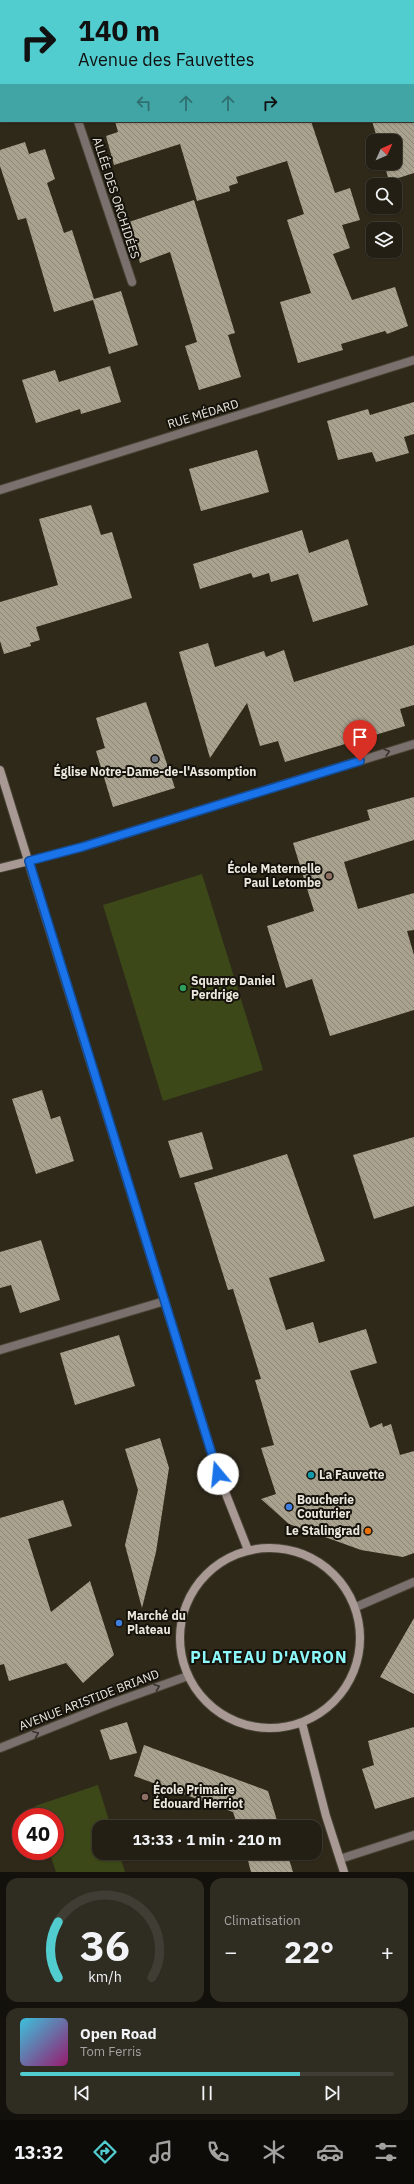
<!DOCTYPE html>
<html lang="fr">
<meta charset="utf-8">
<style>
body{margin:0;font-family:"IBM Plex Sans",sans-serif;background:#2f2c22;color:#f1f3f6;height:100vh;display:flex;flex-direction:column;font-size:15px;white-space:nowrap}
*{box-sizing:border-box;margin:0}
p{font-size:13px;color:#a3a2a0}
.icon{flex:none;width:22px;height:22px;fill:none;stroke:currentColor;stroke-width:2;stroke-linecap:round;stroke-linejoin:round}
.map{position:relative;height:1872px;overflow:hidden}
.side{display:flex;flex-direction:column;gap:6px;padding:6px;background:#13110b;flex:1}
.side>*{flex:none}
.guide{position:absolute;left:0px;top:0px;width:414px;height:122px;box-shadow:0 1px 3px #0004,0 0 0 1px #403d34;background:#52cdcf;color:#111;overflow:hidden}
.needle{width:26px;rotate:45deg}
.tools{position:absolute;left:366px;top:134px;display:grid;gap:8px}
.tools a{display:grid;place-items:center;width:36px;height:36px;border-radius:8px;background:#231f14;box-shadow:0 1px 3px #0004,0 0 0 1px #403d34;font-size:20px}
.speed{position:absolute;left:12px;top:1808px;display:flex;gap:8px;font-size:20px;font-weight:700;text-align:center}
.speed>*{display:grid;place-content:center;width:52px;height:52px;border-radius:50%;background:#231f14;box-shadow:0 1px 3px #0004,0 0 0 1px #403d34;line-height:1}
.speed .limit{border:6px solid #d22;background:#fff;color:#111}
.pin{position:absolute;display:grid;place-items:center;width:34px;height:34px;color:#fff;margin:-41px -17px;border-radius:50% 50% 50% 0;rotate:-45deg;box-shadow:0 0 4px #0007}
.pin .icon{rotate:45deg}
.me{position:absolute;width:44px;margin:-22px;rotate:343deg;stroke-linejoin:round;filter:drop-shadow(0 0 3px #0008)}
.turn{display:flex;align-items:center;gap:14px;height:84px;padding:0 12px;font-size:18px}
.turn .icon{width:52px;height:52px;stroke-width:2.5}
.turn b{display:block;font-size:28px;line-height:34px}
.lanes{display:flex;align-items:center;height:38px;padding:0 12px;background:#0003;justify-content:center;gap:20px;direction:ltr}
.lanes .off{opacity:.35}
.big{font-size:30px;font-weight:700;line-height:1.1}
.side .card{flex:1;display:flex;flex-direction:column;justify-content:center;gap:6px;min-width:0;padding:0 14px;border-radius:12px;background:#2f2c22}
.side .dial{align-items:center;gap:0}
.dial svg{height:104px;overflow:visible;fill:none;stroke:#403d34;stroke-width:7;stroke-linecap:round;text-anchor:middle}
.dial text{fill:#f1f3f6;stroke:none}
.song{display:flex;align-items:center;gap:12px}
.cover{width:48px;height:48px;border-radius:6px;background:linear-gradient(135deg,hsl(190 70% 55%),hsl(320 70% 35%))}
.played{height:4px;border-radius:2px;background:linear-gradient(90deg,#52cdcf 75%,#403d34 75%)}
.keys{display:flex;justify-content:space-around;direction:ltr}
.heat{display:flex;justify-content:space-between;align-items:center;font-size:22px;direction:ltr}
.side .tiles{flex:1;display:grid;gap:6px;grid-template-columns:1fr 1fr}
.card:last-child{grid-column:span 2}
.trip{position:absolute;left:92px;top:1820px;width:230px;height:40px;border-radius:12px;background:#231f14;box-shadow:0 1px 3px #0004,0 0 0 1px #403d34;font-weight:700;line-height:40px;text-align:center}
.tab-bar{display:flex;height:64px;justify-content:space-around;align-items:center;background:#0e0c08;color:#a3a2a0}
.tab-bar .icon{width:28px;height:28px}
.tab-bar .on{color:#52cdcf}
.tab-bar b{font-size:18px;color:#f1f3f6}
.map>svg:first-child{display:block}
.green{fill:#3c4818}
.building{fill:url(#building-back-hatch)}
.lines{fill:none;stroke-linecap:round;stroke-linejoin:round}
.lane-casing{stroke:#494435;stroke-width:10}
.street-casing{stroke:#494435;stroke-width:10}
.secondary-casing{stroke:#494435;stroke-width:10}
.lane{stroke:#7a716e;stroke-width:8}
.street{stroke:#7a716e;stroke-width:8}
.secondary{stroke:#a89995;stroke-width:8}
.oneway{stroke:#38332e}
.route-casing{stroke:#114b97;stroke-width:10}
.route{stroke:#1a73e8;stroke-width:7}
.worship-dot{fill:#6b7280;stroke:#15120b;stroke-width:1.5}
.education-dot{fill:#8d6e63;stroke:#15120b;stroke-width:1.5}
.leisure-dot{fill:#2e9e5b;stroke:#15120b;stroke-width:1.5}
.culture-dot{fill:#0f9aa8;stroke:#15120b;stroke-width:1.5}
.shop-dot{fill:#3f7fe0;stroke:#15120b;stroke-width:1.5}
.food-dot{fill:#e8710a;stroke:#15120b;stroke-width:1.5}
.labels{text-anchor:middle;stroke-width:4;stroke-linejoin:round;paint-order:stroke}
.street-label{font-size:12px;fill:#ece8de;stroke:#15120b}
.poi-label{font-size:12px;font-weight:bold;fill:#ece8de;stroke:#15120b;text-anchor:start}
.district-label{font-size:16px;font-weight:bold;letter-spacing:1px;fill:#8df9fb;stroke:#15120b}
</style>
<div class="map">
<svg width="414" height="1872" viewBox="0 0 414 1872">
<defs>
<pattern id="building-back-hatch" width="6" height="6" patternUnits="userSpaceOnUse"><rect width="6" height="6" fill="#a9a28f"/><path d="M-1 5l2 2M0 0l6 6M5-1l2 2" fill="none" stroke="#8c8678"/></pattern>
</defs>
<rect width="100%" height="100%" fill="#2f291a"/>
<path class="green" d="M 202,874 L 263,1070 L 163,1101 L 103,905 Z
M 98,1785 L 111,1827 L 99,1827 L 99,1853 L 119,1853 L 125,1872 L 56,1872 L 49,1851 L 55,1851 L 55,1817 L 38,1817 L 35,1806 Z"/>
<path class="building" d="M 115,121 L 311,121 L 335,193 L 350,188 L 360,220 L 342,225 L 350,248 L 333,254 L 352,300 L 395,287 L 408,326 L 387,334 L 385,331 L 341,344 L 343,350 L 298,363 L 280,302 L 311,293 L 287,220 L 304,214 L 287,161 L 236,177 L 238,183 L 229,186 L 230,191 L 197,201 L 180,144 L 114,165 L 106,136 L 118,132 Z
M 372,121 L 414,121 L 414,173 L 389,181 L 384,163 L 395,163 L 395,141 L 378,141 Z
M 25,142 L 29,154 L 45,149 L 55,179 L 47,183 L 64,233 L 72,230 L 94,299 L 121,291 L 138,345 L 109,354 L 93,300 L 54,312 L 26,218 L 18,220 L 0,166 L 0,150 Z
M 194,200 L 235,333 L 228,335 L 241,377 L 199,390 L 185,346 L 197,342 L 170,252 L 140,263 L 129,222 Z
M 110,366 L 121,402 L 81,414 L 80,409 L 36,423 L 22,380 L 55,370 L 59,382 Z
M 414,402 L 414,434 L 404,437 L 409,453 L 376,462 L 372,452 L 338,460 L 327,421 L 368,409 L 370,415 Z
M 257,450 L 269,492 L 201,511 L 189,469 Z
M 91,505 L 101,535 L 112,532 L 132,598 L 36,627 L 40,640 L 30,643 L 31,646 L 4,654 L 0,641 L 0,602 L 58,585 L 39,519 Z
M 302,530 L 309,553 L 348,539 L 368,605 L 313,622 L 298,574 L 271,582 L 269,573 L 253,578 L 251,573 L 200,589 L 193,564 Z
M 208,643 L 215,667 L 264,651 L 266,657 L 284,650 L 294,682 L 414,645 L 414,705 L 400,709 L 405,726 L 285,762 L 278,741 L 260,746 L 247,703 L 210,758 L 179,652 Z
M 146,702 L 175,788 L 113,807 L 96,751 L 105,748 L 96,718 Z
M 414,797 L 414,840 L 344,862 L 358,909 L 414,893 L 414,930 L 407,931 L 414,955 L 414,1010 L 330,1036 L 312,979 L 286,988 L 267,926 L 314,911 L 293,843 L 370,820 L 367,810 Z
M 42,1090 L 51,1119 L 60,1116 L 74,1161 L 36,1174 L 12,1099 Z
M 202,1132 L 213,1169 L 180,1178 L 168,1141 Z
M 414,1137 L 414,1206 L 374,1219 L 353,1155 Z
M 287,1154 L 325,1261 L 269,1278 L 286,1330 L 313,1322 L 319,1343 L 366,1329 L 377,1363 L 350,1371 L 370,1428 L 382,1423 L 383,1427 L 391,1424 L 400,1455 L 414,1451 L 414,1553 L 403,1557 L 361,1550 L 289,1524 L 261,1499 L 276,1494 L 261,1448 L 274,1445 L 255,1380 L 261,1379 L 233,1289 L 228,1290 L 194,1183 Z
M 41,1240 L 60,1300 L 20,1313 L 11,1285 L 0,1288 L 0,1252 Z
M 119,1335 L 135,1386 L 75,1405 L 60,1353 Z
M 160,1438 L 169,1468 L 156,1552 L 142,1608 L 125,1545 L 138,1490 L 125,1449 Z
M 63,1500 L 72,1526 L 28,1539 L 51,1612 L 90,1581 L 114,1655 L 83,1683 L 66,1663 L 9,1681 L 4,1664 L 0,1665 L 0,1518 Z
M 414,1618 L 414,1694 L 380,1677 Z
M 127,1722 L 137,1753 L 110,1760 L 100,1730 Z
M 414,1727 L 414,1797 L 375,1809 L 362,1769 L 374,1765 L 368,1741 Z
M 144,1745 L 268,1791 L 279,1827 L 238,1827 L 233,1812 L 134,1776 Z
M 246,1853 L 287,1853 L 293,1872 L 251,1872 Z"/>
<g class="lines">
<defs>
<path id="lane" d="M 0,1350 L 165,1301"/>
<path id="street" d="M 36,0 L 37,1
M 413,97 L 414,97
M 78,121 L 132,282
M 0,490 L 414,360
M 29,861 L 82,847 L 414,744
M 356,1607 L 414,1582
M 0,1748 L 110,1704 L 188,1676
M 340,1859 L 414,1835"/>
<path id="secondary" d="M 0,770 L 218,1474 L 248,1550
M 0,868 L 29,861
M180 1638a90 90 0 1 1 180 0a90 90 0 1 1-180 0Z
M 302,1723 L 326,1816 L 344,1872"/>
</defs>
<use href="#lane" class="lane-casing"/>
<use href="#street" class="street-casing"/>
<use href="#secondary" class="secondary-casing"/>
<use href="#lane" class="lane"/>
<use href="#street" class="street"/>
<use href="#secondary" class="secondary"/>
</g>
<defs><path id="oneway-chevron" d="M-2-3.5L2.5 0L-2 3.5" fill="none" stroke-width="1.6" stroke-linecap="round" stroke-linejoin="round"/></defs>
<g class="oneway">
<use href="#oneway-chevron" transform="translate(387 752) rotate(-17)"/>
<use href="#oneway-chevron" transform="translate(157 1687) rotate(-20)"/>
<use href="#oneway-chevron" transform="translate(36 1734) rotate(-22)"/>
</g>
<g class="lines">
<defs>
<path id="route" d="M 218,1474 L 29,861 L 82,847 L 360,761"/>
</defs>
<use href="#route" class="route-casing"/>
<use href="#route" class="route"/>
</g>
<circle class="worship-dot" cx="155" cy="759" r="4"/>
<g class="education-dot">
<circle cx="329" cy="876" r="4"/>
<circle cx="145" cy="1797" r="4"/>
</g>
<circle class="leisure-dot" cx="183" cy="988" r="4"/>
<circle class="culture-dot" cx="311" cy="1475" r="4"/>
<g class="shop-dot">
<circle cx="289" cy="1507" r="4"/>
<circle cx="119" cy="1623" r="4"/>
</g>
<circle class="food-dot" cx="368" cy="1531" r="4"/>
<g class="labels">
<g class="street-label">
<text transform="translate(116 198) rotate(72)" y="4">ALLÉE DES ORCHIDÉES</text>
<text transform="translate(203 414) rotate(-17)" y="4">RUE MÉDARD</text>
<text transform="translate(89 1700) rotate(-21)" y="4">AVENUE ARISTIDE BRIAND</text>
</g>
<g class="poi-label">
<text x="155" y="776" text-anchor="middle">Église Notre-Dame-de-l'Assomption</text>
<text x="321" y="873" text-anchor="end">École Maternelle<tspan x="321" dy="14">Paul Letombe</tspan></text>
<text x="191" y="985">Squarre Daniel<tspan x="191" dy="14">Perdrige</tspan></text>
<text x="319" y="1479">La Fauvette</text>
<text x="297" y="1504">Boucherie<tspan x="297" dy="14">Couturier</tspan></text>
<text x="360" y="1535" text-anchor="end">Le Stalingrad</text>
<text x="127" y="1620">Marché du<tspan x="127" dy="14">Plateau</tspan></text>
<text x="153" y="1794">École Primaire<tspan x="153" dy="14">Édouard Herriot</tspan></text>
</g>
<g class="district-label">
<text x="269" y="1663">PLATEAU D'AVRON</text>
</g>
</g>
</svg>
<div class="tools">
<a><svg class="needle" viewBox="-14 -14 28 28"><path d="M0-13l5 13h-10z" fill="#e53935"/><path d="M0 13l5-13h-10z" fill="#a3a2a0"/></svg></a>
<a><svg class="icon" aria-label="search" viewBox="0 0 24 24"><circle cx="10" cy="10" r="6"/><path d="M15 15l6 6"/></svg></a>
<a><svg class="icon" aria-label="layers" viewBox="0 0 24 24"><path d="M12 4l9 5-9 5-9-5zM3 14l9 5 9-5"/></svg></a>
</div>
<div class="speed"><div class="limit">40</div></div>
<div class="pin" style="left:360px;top:761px;background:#d93025"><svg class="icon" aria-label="arrive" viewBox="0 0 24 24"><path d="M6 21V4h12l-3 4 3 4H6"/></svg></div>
<svg class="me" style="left:218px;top:1474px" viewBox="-20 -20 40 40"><circle r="19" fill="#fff"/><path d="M0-13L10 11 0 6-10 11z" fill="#1a73e8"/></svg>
<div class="trip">13:33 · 1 min · 210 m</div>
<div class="guide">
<div class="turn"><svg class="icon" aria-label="right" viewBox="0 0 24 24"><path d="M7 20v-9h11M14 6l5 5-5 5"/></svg><div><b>140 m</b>Avenue des Fauvettes</div></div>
<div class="lanes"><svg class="icon off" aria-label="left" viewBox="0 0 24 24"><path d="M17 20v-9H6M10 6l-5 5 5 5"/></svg><svg class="icon off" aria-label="ahead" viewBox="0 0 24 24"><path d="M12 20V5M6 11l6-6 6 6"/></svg><svg class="icon off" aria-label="ahead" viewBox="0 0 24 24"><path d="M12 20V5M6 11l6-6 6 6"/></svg><svg class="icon" aria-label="right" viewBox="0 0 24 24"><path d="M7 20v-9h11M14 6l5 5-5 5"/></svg></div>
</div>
</div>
<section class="side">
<div class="tiles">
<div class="card dial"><svg viewBox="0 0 100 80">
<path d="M14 69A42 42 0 1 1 86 69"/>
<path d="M14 69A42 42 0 0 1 14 26" stroke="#52cdcf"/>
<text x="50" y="56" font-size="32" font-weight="700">36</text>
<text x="50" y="72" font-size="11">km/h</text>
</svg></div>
<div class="card"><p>Climatisation</p>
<div class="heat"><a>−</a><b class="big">22°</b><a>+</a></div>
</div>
<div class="card">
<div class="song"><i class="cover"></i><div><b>Open Road</b><p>Tom Ferris</p></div></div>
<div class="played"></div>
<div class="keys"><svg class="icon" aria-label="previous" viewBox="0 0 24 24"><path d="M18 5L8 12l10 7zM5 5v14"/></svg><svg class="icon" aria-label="pause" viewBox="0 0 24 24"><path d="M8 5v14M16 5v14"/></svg><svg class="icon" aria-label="next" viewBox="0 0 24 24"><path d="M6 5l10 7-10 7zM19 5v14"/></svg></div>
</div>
</div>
</section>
<nav class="tab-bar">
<b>13:32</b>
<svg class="icon on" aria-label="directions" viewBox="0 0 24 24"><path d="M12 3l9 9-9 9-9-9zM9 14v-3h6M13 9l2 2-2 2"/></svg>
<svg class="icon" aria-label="music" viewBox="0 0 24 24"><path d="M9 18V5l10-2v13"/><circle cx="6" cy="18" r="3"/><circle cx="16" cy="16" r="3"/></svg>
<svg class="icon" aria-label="phone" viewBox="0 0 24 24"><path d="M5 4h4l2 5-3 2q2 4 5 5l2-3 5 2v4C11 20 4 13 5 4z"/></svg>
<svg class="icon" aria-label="climate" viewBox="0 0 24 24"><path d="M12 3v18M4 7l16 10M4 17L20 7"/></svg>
<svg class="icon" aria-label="car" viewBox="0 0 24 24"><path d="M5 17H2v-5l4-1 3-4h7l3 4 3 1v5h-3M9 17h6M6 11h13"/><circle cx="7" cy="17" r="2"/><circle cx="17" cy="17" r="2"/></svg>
<svg class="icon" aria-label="filters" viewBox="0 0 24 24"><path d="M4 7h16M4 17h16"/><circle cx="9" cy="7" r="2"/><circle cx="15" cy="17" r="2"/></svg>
</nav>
